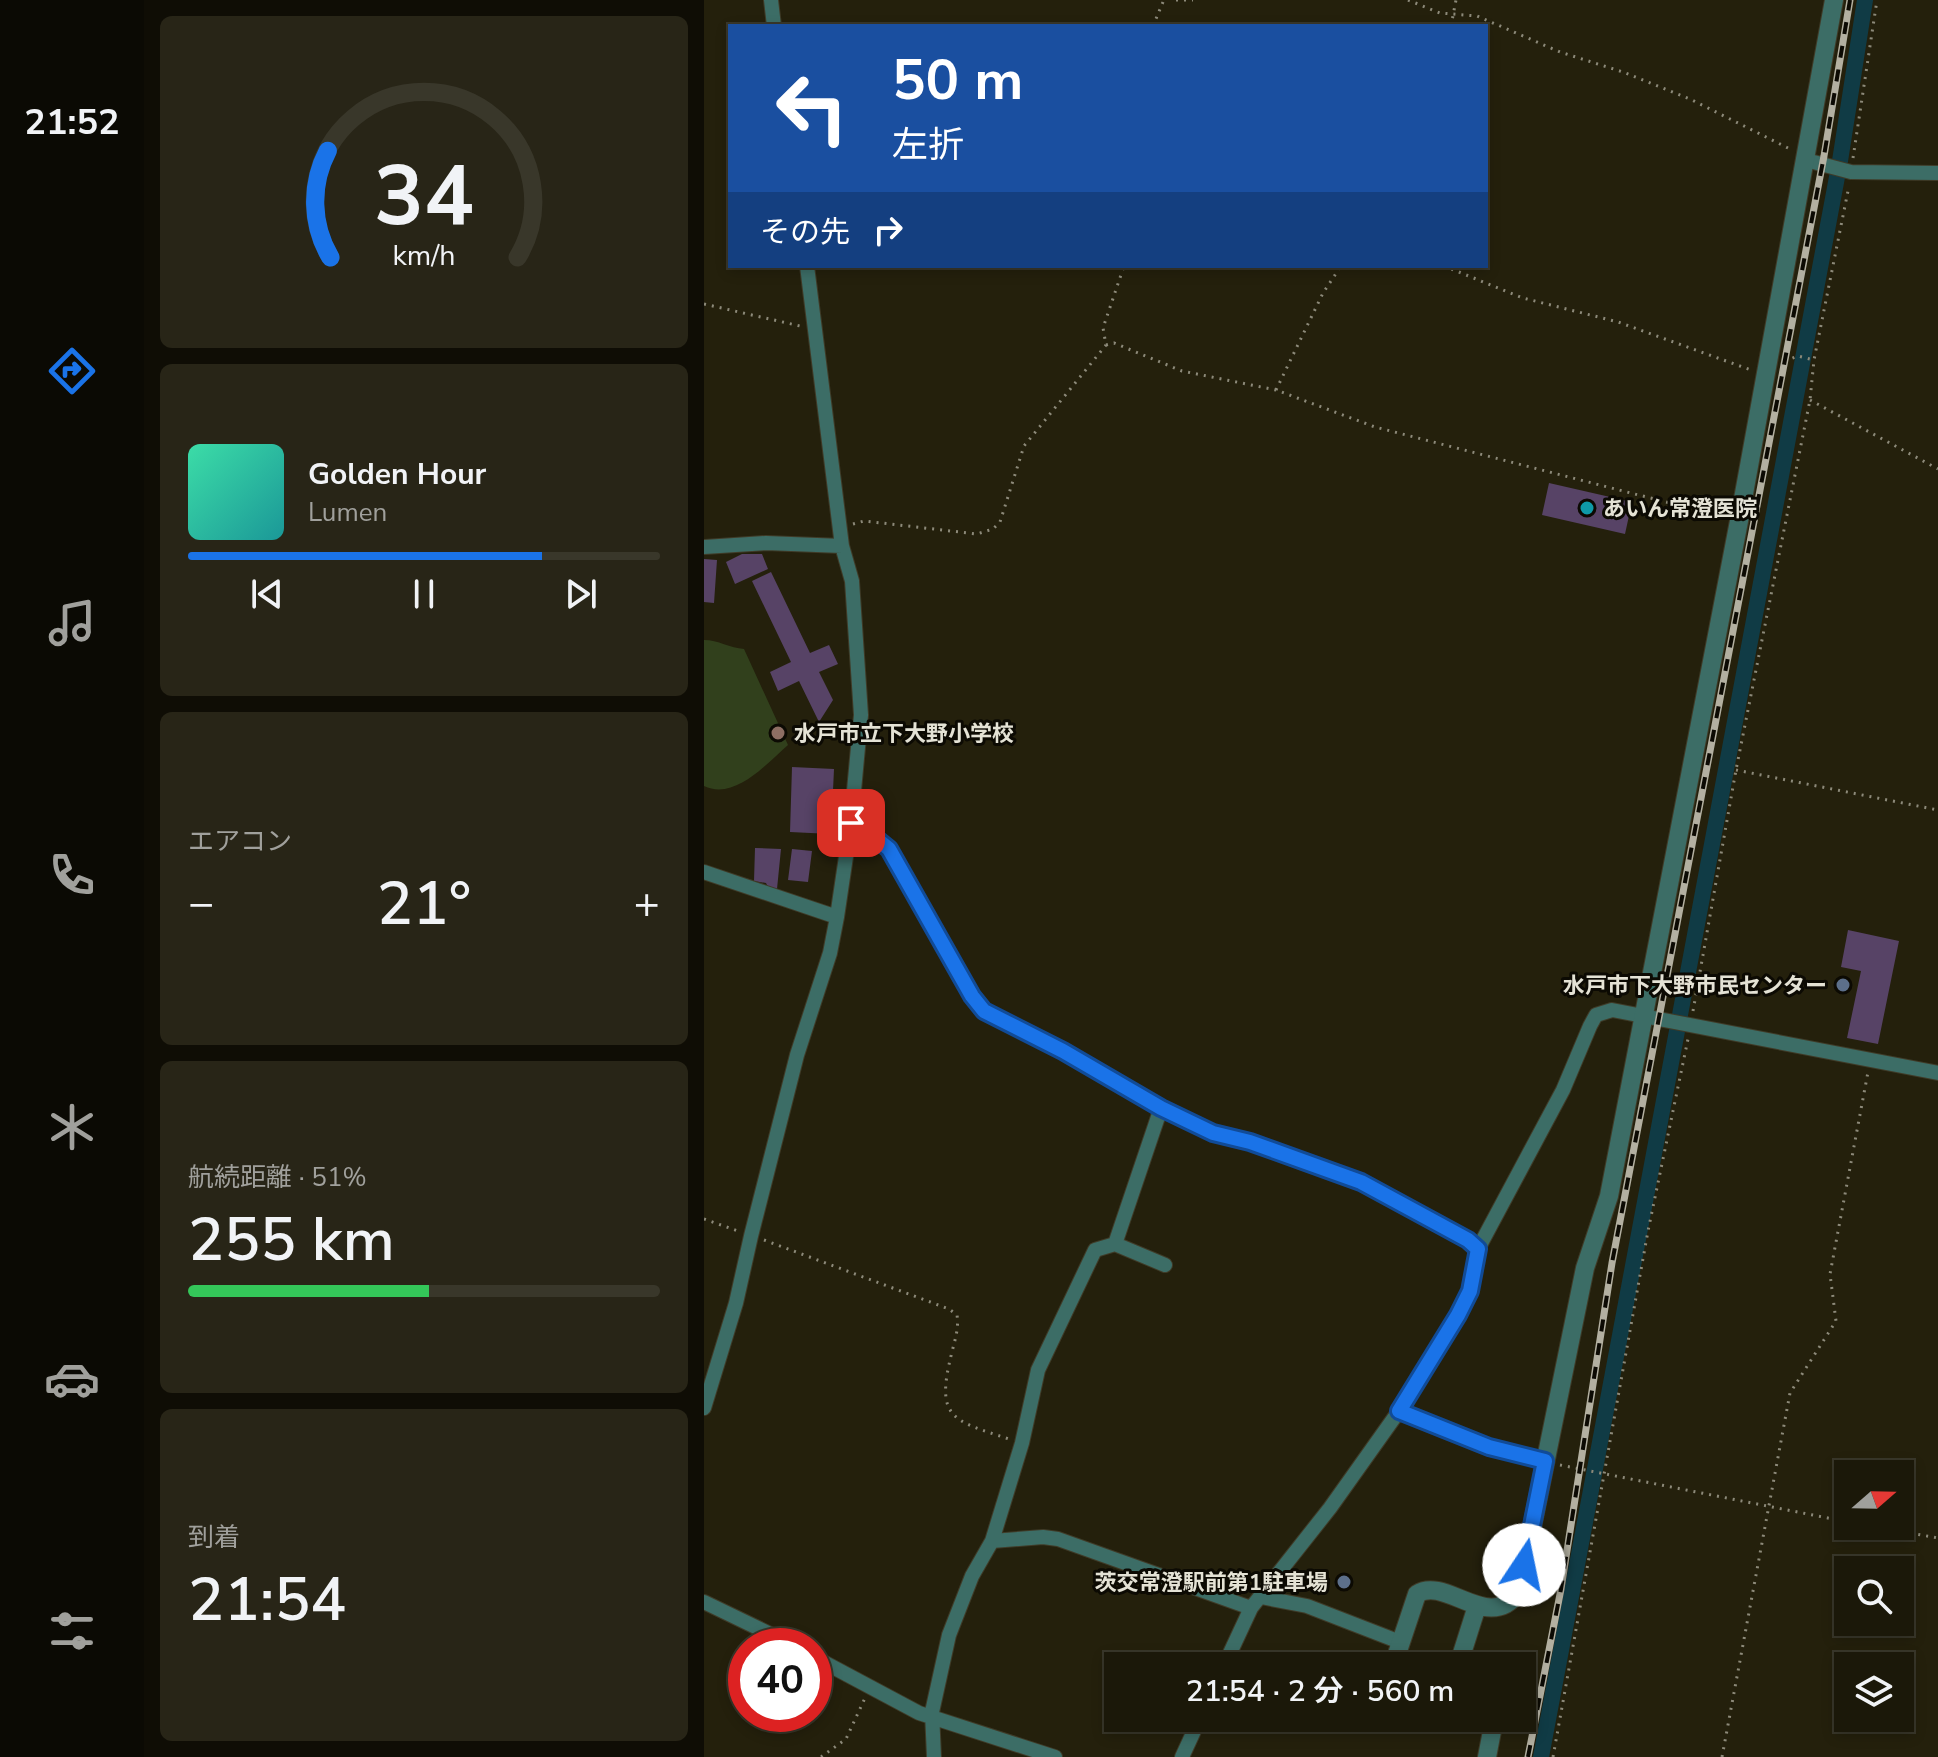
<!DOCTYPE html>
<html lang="ja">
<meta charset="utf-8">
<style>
body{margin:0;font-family:"Nunito Sans","Noto Sans JP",sans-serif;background:#282517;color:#f1f3f6;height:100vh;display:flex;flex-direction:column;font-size:30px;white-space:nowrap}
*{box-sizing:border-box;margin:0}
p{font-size:26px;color:#a0a09c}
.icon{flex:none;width:44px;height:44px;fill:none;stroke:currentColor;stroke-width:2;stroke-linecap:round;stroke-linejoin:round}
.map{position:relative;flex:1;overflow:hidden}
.drawer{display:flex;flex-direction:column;gap:16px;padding:16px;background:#0f0d05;width:560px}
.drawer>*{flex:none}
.banner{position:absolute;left:24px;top:24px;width:760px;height:244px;border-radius:0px;box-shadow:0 4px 12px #0003,0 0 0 2px #39372a;background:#1a4fa0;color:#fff;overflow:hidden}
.needle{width:52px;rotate:70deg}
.controls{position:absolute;left:1130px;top:1460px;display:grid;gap:16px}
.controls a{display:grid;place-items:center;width:80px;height:80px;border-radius:0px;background:#1b1809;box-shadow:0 4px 12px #0003,0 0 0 2px #39372a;font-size:40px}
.speed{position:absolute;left:24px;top:1628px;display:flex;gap:16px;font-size:40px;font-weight:700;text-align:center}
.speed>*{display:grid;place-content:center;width:104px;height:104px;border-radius:50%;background:#1b1809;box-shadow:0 4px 12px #0003,0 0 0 2px #39372a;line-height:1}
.speed .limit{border:12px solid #d22;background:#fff;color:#111}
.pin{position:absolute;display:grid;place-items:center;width:68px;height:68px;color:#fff;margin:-34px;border-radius:16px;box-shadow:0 4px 12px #0006}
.me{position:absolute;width:88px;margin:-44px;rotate:11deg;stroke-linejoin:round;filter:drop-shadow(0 0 6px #0008)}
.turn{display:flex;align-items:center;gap:28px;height:168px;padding:0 32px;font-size:36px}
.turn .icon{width:104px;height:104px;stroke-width:2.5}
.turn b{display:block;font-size:56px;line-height:68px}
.then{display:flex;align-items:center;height:76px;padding:0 32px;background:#0003;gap:16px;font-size:30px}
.big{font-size:60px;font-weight:600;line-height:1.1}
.drawer .tile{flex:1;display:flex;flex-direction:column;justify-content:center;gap:12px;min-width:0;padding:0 28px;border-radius:12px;background:#282517}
.drawer .dial{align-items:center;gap:0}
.dial svg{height:208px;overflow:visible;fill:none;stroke:#39372a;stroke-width:7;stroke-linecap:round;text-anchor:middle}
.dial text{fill:#f1f3f6;stroke:none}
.song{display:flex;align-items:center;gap:24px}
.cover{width:96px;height:96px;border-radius:12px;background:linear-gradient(135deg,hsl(160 70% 55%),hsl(180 70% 35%))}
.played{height:8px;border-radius:4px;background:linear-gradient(90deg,#1a73e8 75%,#39372a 75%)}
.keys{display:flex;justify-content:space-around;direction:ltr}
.heat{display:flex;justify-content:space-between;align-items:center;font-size:44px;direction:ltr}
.charge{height:12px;border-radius:6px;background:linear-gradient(90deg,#34c759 51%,#39372a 0)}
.trip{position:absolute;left:400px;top:1652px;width:432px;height:80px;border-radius:0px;background:#1b1809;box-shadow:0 4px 12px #0003,0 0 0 2px #39372a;font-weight:600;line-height:80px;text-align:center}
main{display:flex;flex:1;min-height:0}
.dock{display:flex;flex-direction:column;width:144px;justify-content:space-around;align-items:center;background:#0b0a04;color:#a0a09c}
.dock .icon{width:56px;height:56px}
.dock .selected{color:#1a73e8}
.dock b{font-size:36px;color:#f1f3f6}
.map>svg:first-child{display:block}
.green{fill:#31401c}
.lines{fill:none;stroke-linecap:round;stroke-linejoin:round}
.canal{stroke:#103b45;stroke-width:16}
.building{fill:#574366}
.minor-casing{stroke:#3f3b28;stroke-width:16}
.tertiary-casing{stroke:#3f3b28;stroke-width:20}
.path{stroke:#8d8a7a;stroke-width:3;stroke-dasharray:2 6;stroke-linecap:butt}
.minor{stroke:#3c6d66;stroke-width:14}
.tertiary{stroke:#3c6d66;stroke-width:18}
.rail-casing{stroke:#b3b0a1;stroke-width:7}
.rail{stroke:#0c0a03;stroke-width:4;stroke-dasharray:12;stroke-linecap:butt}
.route-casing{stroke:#114b97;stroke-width:20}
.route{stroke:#1a73e8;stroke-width:14}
.culture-dot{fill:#0f9aa8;stroke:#0c0a03;stroke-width:3}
.education-dot{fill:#8d6e63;stroke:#0c0a03;stroke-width:3}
.service-dot{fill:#5c6f8a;stroke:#0c0a03;stroke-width:3}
.labels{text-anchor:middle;stroke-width:6;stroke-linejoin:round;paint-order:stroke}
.poi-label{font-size:22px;font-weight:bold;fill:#e4e2d5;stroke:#0c0a03;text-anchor:start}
</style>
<main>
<nav class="dock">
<b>21:52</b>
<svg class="icon selected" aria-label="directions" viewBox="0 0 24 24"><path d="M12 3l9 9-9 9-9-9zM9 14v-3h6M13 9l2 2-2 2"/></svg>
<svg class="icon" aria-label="music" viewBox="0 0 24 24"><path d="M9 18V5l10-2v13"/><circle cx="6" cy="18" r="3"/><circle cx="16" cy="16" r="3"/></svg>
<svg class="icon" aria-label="phone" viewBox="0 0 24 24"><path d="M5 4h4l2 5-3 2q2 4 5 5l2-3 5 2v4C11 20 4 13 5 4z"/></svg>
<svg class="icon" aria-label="climate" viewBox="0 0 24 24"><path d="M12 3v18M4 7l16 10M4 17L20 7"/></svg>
<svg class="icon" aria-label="car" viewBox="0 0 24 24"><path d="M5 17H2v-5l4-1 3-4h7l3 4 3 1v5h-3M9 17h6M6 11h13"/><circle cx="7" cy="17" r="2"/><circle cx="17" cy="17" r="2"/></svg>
<svg class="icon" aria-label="filters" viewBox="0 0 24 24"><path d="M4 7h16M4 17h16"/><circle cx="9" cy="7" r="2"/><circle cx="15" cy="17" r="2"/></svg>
</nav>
<section class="drawer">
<div class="tile dial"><svg viewBox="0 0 100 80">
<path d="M14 69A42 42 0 1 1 86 69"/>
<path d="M14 69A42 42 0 0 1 13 28" stroke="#1a73e8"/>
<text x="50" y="56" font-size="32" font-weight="700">34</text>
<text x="50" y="72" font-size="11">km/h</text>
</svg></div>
<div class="tile">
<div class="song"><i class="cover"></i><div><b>Golden Hour</b><p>Lumen</p></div></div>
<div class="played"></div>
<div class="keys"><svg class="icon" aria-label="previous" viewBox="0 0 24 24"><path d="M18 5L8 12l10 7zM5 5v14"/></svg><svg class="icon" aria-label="pause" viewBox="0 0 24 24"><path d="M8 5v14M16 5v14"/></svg><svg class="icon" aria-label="next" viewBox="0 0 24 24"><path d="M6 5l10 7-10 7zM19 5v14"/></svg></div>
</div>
<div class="tile"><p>エアコン</p>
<div class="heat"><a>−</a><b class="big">21°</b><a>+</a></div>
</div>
<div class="tile"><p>航続距離 · 51%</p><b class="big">255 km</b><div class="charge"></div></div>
<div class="tile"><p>到着</p><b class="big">21:54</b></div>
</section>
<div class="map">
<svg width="1234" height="1757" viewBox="0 0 1234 1757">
<rect width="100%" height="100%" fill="#24200c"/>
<path class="green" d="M 0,640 C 14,640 26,648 40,649 L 84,745 C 63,763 31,801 0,786 Z"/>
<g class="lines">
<path class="canal" d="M 837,1757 L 1136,161 L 1161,0"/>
</g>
<path class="building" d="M 845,483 L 928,502 L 921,534 L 838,515 Z
M 38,554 L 58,554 L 64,569 L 31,584 L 22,562 Z
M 0,559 L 13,560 L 10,603 L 0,602 Z
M 67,572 L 106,653 L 125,645 L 134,664 L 115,672 L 129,700 L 115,722 L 95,681 L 74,691 L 66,672 L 87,662 L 48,581 Z
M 88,767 L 130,769 L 127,834 L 86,832 Z
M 51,848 L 77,849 L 73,889 L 64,887 L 62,883 L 50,881 Z
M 88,849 L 108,851 L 104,882 L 84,880 Z
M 1144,930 L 1195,941 L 1174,1044 L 1143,1038 L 1157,971 L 1137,967 Z"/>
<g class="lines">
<defs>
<path id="minor" d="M 67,0 L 70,26
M 1102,160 L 1147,172 L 1234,173
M 0,547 L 62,543 L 138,546
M 147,823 L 163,831 L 185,849 L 268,996 L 280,1011 L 359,1051 L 457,1108 L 509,1133 L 546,1142 L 657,1182 L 764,1240 L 774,1249 L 766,1291 L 754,1315 L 695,1411 L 785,1447 L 841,1461
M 0,872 L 133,917
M 411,1244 L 457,1108
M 774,1249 L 859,1090 L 886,1026 L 892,1015 L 908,1010 L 1234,1073
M 0,1408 L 32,1303 L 47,1236 L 93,1055 L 126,953 L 133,917 L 147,823 L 157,715 L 148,581 L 138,546 L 103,266
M 288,1541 L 339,1537 L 354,1539 L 547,1608
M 557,1597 L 603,1606 L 696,1642
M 0,1602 L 91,1646
M 110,1657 L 215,1713 L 351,1757
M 520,1666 L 547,1608 L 626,1508 L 695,1411
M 230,1757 L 228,1712 L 245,1635 L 268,1576 L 288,1541 L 318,1443 L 334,1370 L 391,1250 L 411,1244 L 461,1265
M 478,1757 L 496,1718"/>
<path id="tertiary" d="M 689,1666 L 713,1594 C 742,1575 786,1635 815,1591 L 881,1268 L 905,1196 L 1035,521 L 1130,0
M 754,1666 L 773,1606
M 780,1718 L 788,1731 L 783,1757"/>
</defs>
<use href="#minor" class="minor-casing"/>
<use href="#tertiary" class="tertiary-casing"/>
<path class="path" d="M 472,0 L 489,0
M 704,0 L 736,13 L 773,16 L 856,52 L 919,72 L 988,100 L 1086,149
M 449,26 L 459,2 L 464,0
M 747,26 L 752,0
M 1149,158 L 1173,0
M 740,266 L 819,298 L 914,322 L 1047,370
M 0,304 L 96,326
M 402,345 L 410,343 L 478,371 L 572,390 L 671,427 L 1020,517
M 1081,361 L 1094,356 L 1110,360
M 572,390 L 619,293 L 637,266
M 1106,400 L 1234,469
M 149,524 L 160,521 L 273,534 L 289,529 L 296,522 L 320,446 L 402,345 L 399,328 L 420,266
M 1032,770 L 1234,810
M 989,1011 L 1032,770 L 1106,400 L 1110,360 L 1145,186
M 0,1219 L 34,1231
M 60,1240 L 245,1309 L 253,1315 C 255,1329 251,1339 248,1352 C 231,1418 247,1420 305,1439
M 856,1465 L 1144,1522
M 1167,1526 L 1234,1538
M 117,1757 L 142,1739 L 161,1698
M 849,1757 L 944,1231 L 984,1039
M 1018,1757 L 1086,1393 L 1132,1321 L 1126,1274 L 1164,1072"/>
<use href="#minor" class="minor"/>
<use href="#tertiary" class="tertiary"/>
<defs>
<path id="rail" d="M 824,1757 L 857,1589 L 908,1263 L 1120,156 L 1146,0"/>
</defs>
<use href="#rail" class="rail-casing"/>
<use href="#rail" class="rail"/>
</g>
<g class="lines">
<defs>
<path id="route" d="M 147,823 L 163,831 L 185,849 L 268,996 L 280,1011 L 359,1051 L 457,1108 L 509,1133 L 546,1142 L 657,1182 L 764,1240 L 774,1249 L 766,1291 L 754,1315 L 695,1411 L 785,1447 L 841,1461 L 820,1565"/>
</defs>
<use href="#route" class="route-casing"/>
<use href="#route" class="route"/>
</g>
<circle class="culture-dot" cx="883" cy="508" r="8"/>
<circle class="education-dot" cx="74" cy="733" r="8"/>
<g class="service-dot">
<circle cx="1139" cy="985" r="8"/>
<circle cx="640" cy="1582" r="8"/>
</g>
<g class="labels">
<g class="poi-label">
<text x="899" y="516">あいん常澄医院</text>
<text x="90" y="741">水戸市立下大野小学校</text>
<text x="1123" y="993" text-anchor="end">水戸市下大野市民センター</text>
<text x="624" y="1590" text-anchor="end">茨交常澄駅前第1駐車場</text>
</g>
</g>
</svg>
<div class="controls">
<a><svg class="needle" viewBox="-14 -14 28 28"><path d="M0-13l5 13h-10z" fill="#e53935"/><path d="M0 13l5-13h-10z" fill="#a0a09c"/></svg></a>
<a><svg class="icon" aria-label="search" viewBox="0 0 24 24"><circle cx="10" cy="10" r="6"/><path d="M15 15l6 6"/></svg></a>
<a><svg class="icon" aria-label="layers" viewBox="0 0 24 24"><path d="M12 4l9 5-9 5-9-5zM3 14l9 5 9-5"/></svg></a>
</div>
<div class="speed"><div class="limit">40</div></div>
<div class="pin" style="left:147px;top:823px;background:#d93025"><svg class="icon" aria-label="arrive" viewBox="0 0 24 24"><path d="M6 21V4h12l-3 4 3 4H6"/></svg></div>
<svg class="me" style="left:820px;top:1565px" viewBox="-20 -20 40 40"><circle r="19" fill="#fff"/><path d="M0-13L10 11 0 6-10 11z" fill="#1a73e8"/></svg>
<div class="trip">21:54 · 2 分 · 560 m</div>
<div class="banner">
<div class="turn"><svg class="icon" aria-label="left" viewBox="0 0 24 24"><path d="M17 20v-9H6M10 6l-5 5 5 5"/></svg><div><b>50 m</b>左折</div></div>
<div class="then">その先<svg class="icon" aria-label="right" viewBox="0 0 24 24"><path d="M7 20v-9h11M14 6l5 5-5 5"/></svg></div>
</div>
</div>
</main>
